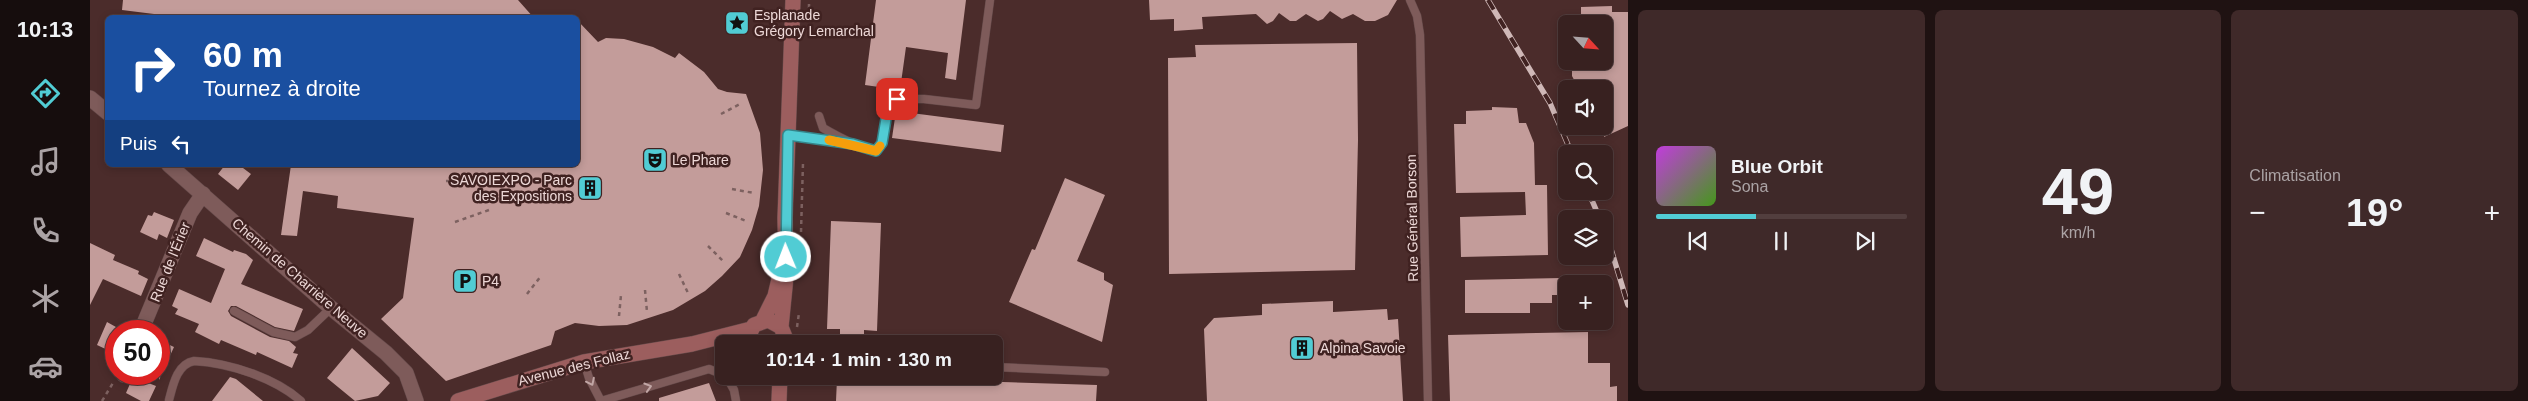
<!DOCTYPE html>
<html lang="fr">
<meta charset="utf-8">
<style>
body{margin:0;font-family:Arial,sans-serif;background:#3f2929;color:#f1f3f6;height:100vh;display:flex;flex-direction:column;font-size:19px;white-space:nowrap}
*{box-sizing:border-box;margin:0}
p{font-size:16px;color:#aba3a5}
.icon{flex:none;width:28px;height:28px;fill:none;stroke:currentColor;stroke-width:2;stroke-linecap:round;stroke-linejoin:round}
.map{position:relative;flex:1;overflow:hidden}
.sheet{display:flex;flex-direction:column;gap:10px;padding:10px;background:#1f1212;width:900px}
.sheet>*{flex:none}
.guide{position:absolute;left:15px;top:15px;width:475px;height:152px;border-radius:8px;box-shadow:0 2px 8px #0003,0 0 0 1px #523e3e;background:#1a4fa0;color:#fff;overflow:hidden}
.needle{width:32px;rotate:116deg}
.buttons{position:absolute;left:1468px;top:15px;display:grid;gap:10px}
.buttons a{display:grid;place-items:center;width:55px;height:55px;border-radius:8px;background:#382120;box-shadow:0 2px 8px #0003,0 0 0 1px #523e3e;font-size:25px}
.speed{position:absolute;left:15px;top:320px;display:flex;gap:10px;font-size:25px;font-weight:700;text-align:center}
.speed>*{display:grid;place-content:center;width:65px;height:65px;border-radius:50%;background:#382120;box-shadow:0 2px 8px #0003,0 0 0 1px #523e3e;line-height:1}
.speed .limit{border:8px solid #d22;background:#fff;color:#111}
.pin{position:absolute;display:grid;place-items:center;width:42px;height:42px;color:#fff;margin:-21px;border-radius:10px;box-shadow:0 2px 8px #0006}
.me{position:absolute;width:55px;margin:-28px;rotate:359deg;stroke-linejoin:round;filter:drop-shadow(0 0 4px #0008)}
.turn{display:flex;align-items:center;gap:18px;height:105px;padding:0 15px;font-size:22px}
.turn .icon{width:65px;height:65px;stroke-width:2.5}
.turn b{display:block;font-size:35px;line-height:42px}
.then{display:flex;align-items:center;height:48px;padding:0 15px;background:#0003;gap:10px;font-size:19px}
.big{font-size:38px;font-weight:600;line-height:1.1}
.sheet .card{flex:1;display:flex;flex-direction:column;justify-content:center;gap:8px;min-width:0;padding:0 18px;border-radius:8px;background:#3f2929}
.sheet .dial{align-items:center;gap:0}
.dial b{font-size:65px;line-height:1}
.song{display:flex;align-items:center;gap:15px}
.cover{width:60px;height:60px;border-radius:8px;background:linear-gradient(135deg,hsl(290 70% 55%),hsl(100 70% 35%))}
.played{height:5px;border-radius:2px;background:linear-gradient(90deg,#51ccd4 40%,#523e3e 40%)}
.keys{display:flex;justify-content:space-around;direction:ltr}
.heat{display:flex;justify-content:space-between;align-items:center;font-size:28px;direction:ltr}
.sheet .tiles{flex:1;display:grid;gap:10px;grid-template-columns:repeat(3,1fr)}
.trip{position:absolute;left:625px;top:335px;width:288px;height:50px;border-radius:8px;background:#382120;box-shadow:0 2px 8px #0003,0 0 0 1px #523e3e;font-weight:600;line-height:50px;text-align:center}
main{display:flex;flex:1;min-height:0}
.dock{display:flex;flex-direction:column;width:90px;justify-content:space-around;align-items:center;background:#160d0d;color:#aba3a5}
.dock .icon{width:35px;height:35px}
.dock .active{color:#51ccd4}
.dock b{font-size:22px;color:#f1f3f6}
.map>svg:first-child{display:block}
.building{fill:#c39c9a}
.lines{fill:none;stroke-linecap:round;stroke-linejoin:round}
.lane-casing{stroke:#654a4a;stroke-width:9}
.street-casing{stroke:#654a4a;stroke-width:16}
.secondary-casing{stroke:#654a4a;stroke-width:16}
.path{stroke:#7d6160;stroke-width:2.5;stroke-dasharray:4 4;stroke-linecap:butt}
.lane{stroke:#7e5b5a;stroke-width:8}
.street{stroke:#7e5b5a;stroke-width:15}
.secondary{stroke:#9c5e5e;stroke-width:15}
.rail-casing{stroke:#cfb8b7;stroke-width:5.5}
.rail{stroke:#402221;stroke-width:4;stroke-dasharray:11;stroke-linecap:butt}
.oneway{stroke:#c1a6a5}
.route-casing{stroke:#35858a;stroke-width:12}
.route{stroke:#51ccd4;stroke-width:9}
.slow{stroke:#f59e0b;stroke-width:9}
.labels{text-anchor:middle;stroke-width:5;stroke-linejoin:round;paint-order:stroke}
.poi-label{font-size:14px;fill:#edd8d7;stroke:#402221;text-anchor:start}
.street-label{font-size:14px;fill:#edd8d7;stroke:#402221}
</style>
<main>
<nav class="dock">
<b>10:13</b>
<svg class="icon active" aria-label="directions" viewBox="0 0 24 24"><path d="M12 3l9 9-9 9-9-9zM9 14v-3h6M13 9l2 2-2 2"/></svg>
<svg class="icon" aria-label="music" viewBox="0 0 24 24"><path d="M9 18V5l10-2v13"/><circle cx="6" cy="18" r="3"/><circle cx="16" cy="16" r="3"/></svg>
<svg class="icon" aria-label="phone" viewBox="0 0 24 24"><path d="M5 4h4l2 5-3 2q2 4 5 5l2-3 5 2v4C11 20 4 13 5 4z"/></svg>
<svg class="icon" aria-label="climate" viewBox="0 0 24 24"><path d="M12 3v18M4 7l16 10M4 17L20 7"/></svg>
<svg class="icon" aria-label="car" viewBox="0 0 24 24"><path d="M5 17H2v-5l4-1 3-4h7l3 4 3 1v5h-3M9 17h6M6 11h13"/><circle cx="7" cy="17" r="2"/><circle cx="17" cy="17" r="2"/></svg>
</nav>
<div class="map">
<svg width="1538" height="401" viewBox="0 0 1538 401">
<rect width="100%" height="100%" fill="#4b2c2b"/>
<path class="building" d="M 33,0 L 428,0 L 444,18 L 96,18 L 32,10 Z
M 786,0 L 876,0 L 866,80 L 855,78 L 858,53 L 816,47 L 810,90 L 775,85 Z
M 1059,0 L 1307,0 L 1298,15 L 1285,21 L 1275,21 L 1263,14 L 1252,19 L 1240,11 L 1233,19 L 1228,21 L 1216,14 L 1206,21 L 1200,21 L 1189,13 L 1183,21 L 1177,24 L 1166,14 L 1112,17 L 1113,29 L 1084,31 L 1084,19 L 1060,20 Z
M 1522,6 L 1522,12 L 1538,12 L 1538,126 L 1514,137 L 1514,89 L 1489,89 L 1482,76 L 1482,61 L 1514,61 L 1514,24 L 1491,24 L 1491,7 Z
M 488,21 L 508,42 L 516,38 L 534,39 L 563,47 L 585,58 L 589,53 L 614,72 L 628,89 L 637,92 L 656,94 L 670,133 L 673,170 L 669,206 L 662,230 L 650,257 L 632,276 L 615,291 L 583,310 L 537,325 L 509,326 L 485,323 L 465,331 L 461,345 L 356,381 L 291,319 L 313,298 L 324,218 L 247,208 L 248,196 L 213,191 L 207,236 L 191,235 L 201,165 L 488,165 Z
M 1267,43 L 1268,140 L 1265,270 L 1079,274 L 1078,58 L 1106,57 L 1105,45 Z
M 1402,107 L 1427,108 L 1429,123 L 1436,123 L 1444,143 L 1445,185 L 1457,185 L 1458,255 L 1371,257 L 1370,217 L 1436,215 L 1435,192 L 1366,193 L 1364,124 L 1376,124 L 1376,111 L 1402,110 Z
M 806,111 L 914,125 L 911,152 L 802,138 Z
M 135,165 L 149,165 L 161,174 L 148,190 L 128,174 Z
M 975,178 L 1015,195 L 987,261 L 1014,273 L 1014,280 L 1023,285 L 1012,342 L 919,302 L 942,249 L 945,250 Z
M 64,212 L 84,220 L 77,238 L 69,234 L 67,240 L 50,232 L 58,215 L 62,216 Z
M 741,221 L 791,223 L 787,331 L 774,330 L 774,337 L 750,336 L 750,329 L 737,329 Z
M 114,238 L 143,252 L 144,250 L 156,254 L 163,260 L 151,284 L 213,309 L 204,331 L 185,327 L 146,306 L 141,306 L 138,311 L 141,316 L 180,337 L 199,341 L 206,347 L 203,353 L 208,354 L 202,368 L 167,352 L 166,355 L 131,340 L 129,344 L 105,332 L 109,324 L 85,314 L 88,309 L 82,306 L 89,289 L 121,303 L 135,269 L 106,256 Z
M 0,243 L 25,255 L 23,260 L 49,271 L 48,274 L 58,279 L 51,296 L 13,279 L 0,305 Z
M 1472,278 L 1472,295 L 1462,295 L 1462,303 L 1440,303 L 1440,313 L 1375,313 L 1375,280 Z
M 1243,301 L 1243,312 L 1297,309 L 1298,320 L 1308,319 L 1313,401 L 1117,401 L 1114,329 L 1124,318 L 1172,315 L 1172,304 Z
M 17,322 L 26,327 L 26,354 L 7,345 Z
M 1498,332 L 1498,363 L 1520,363 L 1520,387 L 1527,386 L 1527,401 L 1360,401 L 1358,335 Z
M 69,340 L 84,347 L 69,380 Z
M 262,348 L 300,383 L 288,396 L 265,401 L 237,378 Z
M 43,377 L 66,386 L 59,401 L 51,401 L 36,393 Z
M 140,377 L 146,379 L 173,401 L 122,401 Z
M 790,378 L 1007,385 L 1006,401 L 746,401 L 747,379 L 790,381 Z
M 619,383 L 626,401 L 569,401 L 569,398 Z"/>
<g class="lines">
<defs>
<path id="lane" d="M 1320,0 L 1327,16 L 1330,35 L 1338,401
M 729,116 L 733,128 C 750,138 767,147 786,151 L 792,143 L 798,107 L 807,99 L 834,99 L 886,105 L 900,0
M 698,135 L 753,142
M 144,311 L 183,332 L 205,337 L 218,330 L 241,308
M 494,362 L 499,378 L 511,401 L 619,369 L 634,375
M 904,367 L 1015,372
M 636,376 L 644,390 L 646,401
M 79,400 C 83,385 87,364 104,361 C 140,363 185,378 211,401"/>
<path id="street" d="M 0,98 L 18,113
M 79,165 L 241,308 L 296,353 L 316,373 L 326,401
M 51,331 L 100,213 L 113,194
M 34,375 L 34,374"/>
<path id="secondary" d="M 673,320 L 685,296 L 689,279
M 691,327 L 696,277 L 695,218 L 703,0
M 660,344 L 659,335 L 664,325 L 678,320 L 691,327 L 695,337 L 694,344
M 368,401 L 494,362 L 602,344 L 661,329
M 689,401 L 690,376"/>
</defs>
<use href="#lane" class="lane-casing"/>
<use href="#street" class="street-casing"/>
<use href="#secondary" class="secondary-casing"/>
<path class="path" d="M 719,8 L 719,0
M 631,114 L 650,104
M 356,181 L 393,180
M 642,189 L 664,193
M 636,213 L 656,221
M 365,222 L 399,210
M 711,232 L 713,163
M 618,246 L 633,261
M 589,274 L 598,293
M 555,290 L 557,312
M 437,294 L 451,276
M 529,316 L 531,295
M 707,327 L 709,313
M 12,401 L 23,383"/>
<use href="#lane" class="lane"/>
<use href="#street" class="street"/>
<use href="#secondary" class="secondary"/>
<defs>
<path id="rail" d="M 1398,0 L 1460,103 L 1482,154
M 1498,191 L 1510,219
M 1514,226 L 1538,305"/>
</defs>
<use href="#rail" class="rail-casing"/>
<use href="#rail" class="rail"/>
</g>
<defs><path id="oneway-chevron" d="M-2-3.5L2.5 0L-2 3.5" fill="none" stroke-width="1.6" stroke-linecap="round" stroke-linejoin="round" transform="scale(1.25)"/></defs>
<g class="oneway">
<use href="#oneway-chevron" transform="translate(501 382) rotate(64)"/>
<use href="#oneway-chevron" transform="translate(558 387) rotate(-17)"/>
</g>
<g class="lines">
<defs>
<path id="route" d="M 696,257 L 698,135 L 763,144 L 786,151 L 792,143 L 798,107 L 807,99"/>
</defs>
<use href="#route" class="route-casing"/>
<use href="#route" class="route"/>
<path class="slow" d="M 739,140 L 786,151 L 790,146"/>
</g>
<defs>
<symbol id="sight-square" viewBox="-11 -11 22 22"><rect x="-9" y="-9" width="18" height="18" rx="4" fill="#51ccd4" stroke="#402221"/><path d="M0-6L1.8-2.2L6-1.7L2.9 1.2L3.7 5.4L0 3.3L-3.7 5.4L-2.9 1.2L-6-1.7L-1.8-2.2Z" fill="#111"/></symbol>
<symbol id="theatre-square" viewBox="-11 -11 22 22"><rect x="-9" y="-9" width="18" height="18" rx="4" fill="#51ccd4" stroke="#402221"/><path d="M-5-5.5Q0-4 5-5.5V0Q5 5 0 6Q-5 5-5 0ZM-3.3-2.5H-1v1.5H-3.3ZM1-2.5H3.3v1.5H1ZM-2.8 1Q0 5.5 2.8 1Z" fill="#111"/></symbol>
<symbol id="building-square" viewBox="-11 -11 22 22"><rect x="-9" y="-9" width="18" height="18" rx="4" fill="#51ccd4" stroke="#402221"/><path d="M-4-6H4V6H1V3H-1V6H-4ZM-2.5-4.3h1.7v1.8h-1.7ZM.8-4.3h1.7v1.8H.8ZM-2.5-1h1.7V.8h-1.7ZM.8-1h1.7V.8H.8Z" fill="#111"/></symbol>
<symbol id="parking-square" viewBox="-11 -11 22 22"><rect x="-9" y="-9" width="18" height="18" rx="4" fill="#51ccd4" stroke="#402221"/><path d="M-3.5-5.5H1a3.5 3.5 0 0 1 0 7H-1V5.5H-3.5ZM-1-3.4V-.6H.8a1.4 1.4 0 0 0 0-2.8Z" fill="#111"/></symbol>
</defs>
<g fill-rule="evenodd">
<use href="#sight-square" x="633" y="9" width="28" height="28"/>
<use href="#theatre-square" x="551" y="146" width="28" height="28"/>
<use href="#building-square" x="486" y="174" width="28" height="28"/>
<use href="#parking-square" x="361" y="267" width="28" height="28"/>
<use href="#building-square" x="1198" y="334" width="28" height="28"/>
</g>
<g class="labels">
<g class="poi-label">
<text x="664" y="20">Esplanade<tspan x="664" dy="16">Grégory Lemarchal</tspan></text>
<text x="582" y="165">Le Phare</text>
<text x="482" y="185" text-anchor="end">SAVOIEXPO - Parc<tspan x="482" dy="16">des Expositions</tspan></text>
<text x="392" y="286">P4</text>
<text x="1230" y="353">Alpina Savoie</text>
</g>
<g class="street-label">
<text transform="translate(1322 218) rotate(-91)" y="5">Rue Général Borson</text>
<text transform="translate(80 262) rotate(-68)" y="5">Rue de l'Érier</text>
<text transform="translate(210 278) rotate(41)" y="5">Chemin de Charrière Neuve</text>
<text transform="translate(484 367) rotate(-14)" y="5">Avenue des Follaz</text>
</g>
</g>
</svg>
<div class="buttons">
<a><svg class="needle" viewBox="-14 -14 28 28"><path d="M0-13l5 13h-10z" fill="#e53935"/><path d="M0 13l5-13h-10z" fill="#aba3a5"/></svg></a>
<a><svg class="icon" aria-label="sound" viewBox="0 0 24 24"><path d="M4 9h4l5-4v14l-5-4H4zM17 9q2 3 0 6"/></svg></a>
<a><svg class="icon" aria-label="search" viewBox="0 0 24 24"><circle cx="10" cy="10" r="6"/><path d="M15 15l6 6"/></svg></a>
<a><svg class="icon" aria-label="layers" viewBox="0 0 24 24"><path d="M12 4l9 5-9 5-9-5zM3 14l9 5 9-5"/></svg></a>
<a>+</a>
</div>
<div class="speed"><div class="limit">50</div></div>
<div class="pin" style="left:807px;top:99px;background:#d93025"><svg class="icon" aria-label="arrive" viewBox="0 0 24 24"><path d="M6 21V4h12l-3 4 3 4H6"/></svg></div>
<svg class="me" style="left:696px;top:257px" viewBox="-20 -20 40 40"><circle r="17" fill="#51ccd4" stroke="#fff" stroke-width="3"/><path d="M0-11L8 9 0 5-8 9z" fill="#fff"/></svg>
<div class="trip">10:14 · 1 min · 130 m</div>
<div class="guide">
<div class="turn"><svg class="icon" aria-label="right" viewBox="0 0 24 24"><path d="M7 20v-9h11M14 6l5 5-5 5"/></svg><div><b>60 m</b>Tournez à droite</div></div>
<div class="then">Puis<svg class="icon" aria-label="left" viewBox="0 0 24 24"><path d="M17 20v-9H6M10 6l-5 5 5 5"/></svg></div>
</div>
</div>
<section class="sheet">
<div class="tiles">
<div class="card">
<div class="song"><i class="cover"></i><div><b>Blue Orbit</b><p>Sona</p></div></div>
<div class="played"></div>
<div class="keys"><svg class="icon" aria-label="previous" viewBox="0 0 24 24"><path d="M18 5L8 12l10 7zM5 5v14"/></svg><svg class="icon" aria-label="pause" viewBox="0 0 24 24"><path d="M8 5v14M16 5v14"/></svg><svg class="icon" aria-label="next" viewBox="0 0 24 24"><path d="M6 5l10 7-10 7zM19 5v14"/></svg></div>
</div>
<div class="card dial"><b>49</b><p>km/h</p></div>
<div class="card"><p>Climatisation</p>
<div class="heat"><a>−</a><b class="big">19°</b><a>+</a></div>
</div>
</div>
</section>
</main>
